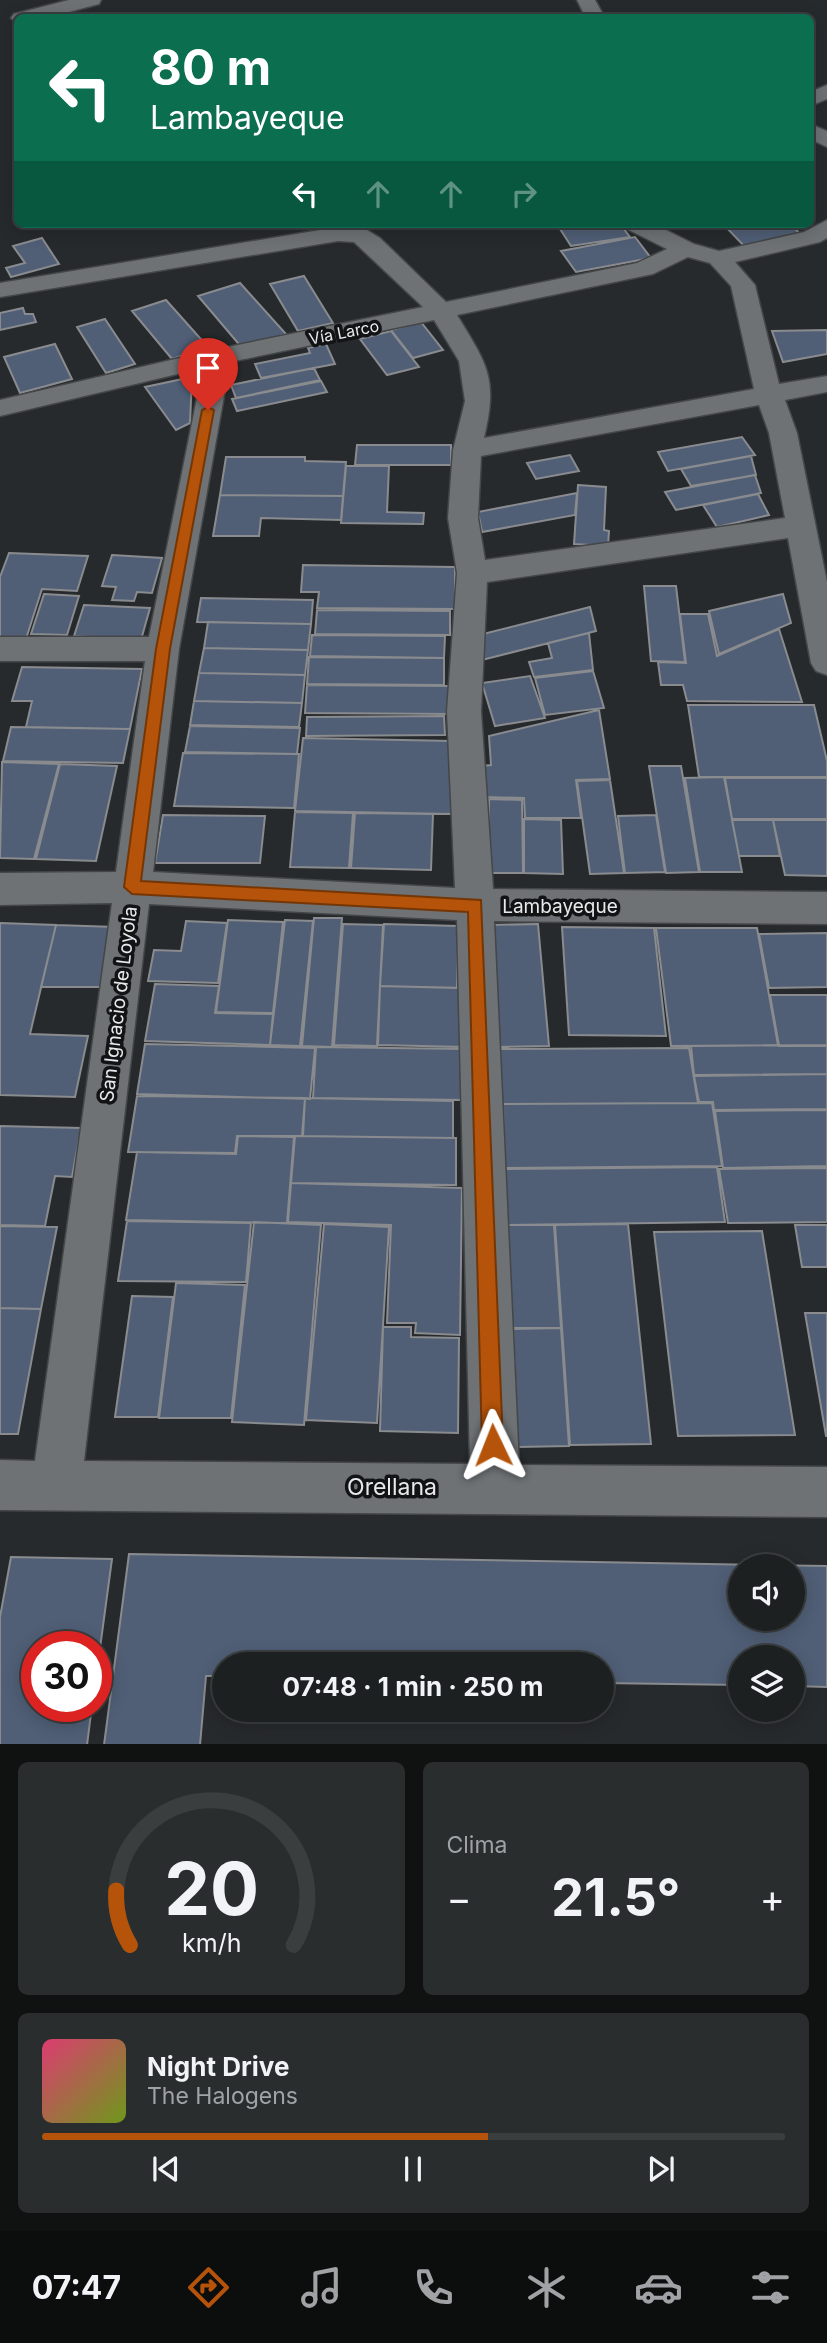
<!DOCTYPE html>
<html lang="es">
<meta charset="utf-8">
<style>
body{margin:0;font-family:Inter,sans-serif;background:#2a2d2e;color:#f1f3f6;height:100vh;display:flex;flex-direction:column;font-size:26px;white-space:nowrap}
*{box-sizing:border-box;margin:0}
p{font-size:23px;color:#a0a3a5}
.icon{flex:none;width:38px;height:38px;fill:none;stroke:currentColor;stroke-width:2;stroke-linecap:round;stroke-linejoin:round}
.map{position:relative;height:1744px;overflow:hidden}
.details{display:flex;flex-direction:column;gap:18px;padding:18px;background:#101212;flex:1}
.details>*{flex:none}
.top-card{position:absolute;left:14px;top:14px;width:800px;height:214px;border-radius:10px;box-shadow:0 4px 18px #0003,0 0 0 2px #3b3e3f;background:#0b6e4f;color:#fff;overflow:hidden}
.tools{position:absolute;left:728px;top:1554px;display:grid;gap:14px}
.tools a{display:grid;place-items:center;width:77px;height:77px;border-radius:50%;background:#1d2021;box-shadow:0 4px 18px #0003,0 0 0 2px #3b3e3f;font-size:35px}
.speed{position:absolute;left:21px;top:1631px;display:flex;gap:14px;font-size:35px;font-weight:700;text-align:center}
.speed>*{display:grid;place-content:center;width:91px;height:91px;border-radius:50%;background:#1d2021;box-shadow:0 4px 18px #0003,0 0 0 2px #3b3e3f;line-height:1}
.speed .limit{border:10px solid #d22;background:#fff;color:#111}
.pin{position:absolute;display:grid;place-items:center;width:60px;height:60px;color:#fff;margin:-72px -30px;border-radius:50% 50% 50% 0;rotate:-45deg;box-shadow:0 0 7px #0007}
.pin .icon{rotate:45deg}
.me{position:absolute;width:77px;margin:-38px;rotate:358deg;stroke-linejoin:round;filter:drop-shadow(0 0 5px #0008)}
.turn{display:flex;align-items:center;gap:24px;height:147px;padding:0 21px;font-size:32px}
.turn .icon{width:91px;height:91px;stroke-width:2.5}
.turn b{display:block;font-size:49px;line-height:60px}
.lanes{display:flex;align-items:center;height:66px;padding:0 21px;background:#0003;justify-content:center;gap:35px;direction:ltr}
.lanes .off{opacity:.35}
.big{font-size:52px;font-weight:700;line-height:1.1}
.details .card{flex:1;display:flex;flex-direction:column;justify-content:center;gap:10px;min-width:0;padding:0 24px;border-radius:10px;background:#2a2d2e}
.details .dial{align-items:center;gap:0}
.dial svg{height:182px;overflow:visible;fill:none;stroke:#3b3e3f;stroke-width:7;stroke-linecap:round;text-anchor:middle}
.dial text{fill:#f1f3f6;stroke:none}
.song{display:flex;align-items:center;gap:21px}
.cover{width:84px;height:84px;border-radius:10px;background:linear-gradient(135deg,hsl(340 70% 55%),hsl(80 70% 35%))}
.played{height:7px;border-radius:4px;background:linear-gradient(90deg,#b45309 60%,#3b3e3f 60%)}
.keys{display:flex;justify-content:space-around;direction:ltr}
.heat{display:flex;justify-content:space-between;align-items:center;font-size:38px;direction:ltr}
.details .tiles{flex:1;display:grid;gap:18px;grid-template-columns:1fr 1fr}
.card:last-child{grid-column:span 2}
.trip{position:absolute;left:212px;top:1652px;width:402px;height:70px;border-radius:35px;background:#1d2021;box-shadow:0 4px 18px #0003,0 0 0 2px #3b3e3f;font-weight:700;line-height:70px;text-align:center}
.menu{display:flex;height:112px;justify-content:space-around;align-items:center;background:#0c0d0d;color:#a0a3a5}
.menu .icon{width:49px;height:49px}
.menu .on{color:#b45309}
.menu b{font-size:32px;color:#f1f3f6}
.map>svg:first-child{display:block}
.building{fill:#505f76;stroke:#898b8f;stroke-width:2;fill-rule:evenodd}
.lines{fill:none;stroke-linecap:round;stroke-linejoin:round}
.street-casing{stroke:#444648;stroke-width:3}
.street{fill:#6e7274;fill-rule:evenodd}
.route{fill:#b45309;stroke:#753606;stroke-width:2}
.labels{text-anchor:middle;stroke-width:7;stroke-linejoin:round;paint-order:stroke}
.far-street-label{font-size:16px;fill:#e7e9ea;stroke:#111314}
.street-label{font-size:19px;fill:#e7e9ea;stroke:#111314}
.near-street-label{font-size:23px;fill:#e7e9ea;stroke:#111314}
</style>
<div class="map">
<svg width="827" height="1745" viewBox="0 0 827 1745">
<rect width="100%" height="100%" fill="#272a2c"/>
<path class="building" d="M 590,224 L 620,224 L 630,237 L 571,246 L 560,229 Z
M 723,224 L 791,224 L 800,234 L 744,246 Z
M 635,237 L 651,258 L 576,272 L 561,251 Z
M 42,238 L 59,264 L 11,277 L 6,268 L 25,263 L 13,246 Z
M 304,276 L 333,323 L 298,331 L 270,284 Z
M 240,283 L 286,334 L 243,349 L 198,296 Z
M 166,300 L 208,347 L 172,359 L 132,311 Z
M 23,308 L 25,314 L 33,314 L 36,322 L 0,330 L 0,313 Z
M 105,319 L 135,364 L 106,373 L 77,327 Z
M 421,322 L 443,350 L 413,358 L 391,330 Z
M 827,330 L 827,354 L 783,362 L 772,331 Z
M 391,331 L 419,367 L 387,375 L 360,339 Z
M 55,344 L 72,379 L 20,393 L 4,357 Z
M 326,344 L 335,364 L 261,378 L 255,364 L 310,353 L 308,348 Z
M 314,368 L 320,380 L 236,398 L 231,385 Z
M 192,377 L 190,423 L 176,430 L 145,387 Z
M 321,381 L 327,392 L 237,411 L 232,399 Z
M 742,437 L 755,455 L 668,471 L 658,452 Z
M 357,445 L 451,445 L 451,465 L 355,465 Z
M 570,455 L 579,471 L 536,479 L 527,463 Z
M 751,456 L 756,475 L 691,486 L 681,469 Z
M 226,457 L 305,457 L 305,461 L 346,462 L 343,496 L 220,495 Z
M 346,466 L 389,466 L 387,512 L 424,513 L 423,524 L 341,523 Z
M 755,475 L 761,493 L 676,510 L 665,492 Z
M 578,485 L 606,487 L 604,530 L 609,531 L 608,546 L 574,544 Z
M 577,493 L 575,515 L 482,532 L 478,512 Z
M 758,494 L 769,515 L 717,527 L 703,505 Z
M 220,495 L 343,496 L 341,520 L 261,518 L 259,536 L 213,536 Z
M 9,553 L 88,556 L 77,591 L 42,589 L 25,642 L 0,641 L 0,577 Z
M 112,555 L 162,558 L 152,593 L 137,592 L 134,601 L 112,600 L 116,587 L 102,586 Z
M 303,565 L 455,567 L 455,609 L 317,608 L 319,592 L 301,592 Z
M 644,586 L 676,586 L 685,662 L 651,661 Z
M 44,594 L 79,596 L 67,635 L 31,634 Z
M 783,594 L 791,623 L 719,654 L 709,611 Z
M 201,598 L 313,600 L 311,624 L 197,622 Z
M 84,605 L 150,608 L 141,640 L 74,636 Z
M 590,607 L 596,631 L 482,660 L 483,634 Z
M 317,610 L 450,611 L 450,635 L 315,634 Z
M 680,614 L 708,614 L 717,656 L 779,629 L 802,702 L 687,701 L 683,685 L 661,685 L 658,662 L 686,663 Z
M 208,622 L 311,624 L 308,650 L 204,648 Z
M 589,633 L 593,670 L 534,677 L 529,662 L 552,658 L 548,643 Z
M 312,635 L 445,636 L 444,658 L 310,656 Z
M 204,648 L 308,650 L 305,675 L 199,673 Z
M 309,657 L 444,658 L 444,685 L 307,684 Z
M 22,667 L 142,669 L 130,729 L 26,727 L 32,701 L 12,701 Z
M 593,671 L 604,708 L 545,715 L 535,678 Z
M 199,673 L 305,675 L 302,703 L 194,701 Z
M 530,676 L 545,718 L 495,726 L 482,683 Z
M 307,685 L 451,686 L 452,714 L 305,713 Z
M 194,701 L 302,703 L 299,727 L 190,725 Z
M 688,705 L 814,705 L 827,761 L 827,777 L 699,777 Z
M 599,710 L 610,779 L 576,780 L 581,818 L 525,818 L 524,798 L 485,797 L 481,766 L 491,765 L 489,736 Z
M 444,716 L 445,735 L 306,736 L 307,717 Z
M 190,726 L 300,728 L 297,754 L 185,752 Z
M 11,727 L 130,729 L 123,763 L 3,761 Z
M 303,738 L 452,741 L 451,814 L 295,811 Z
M 183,753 L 299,754 L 294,808 L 174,806 Z
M 2,762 L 59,764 L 34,859 L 0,858 Z
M 60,764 L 117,766 L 96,861 L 36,859 Z
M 649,766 L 681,766 L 699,872 L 666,873 Z
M 724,777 L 742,872 L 700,872 L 685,778 Z
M 725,778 L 827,778 L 827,819 L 732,819 Z
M 610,780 L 624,873 L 590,874 L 577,781 Z
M 489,799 L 522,800 L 523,873 L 488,873 Z
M 295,812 L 353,813 L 349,868 L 290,867 Z
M 355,813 L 433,814 L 431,870 L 351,868 Z
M 163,815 L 265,816 L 260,863 L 155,863 Z
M 656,815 L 665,872 L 625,873 L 618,816 Z
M 524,819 L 561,820 L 563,874 L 524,873 Z
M 732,820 L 773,820 L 780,856 L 739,856 Z
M 773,820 L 827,820 L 827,876 L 785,875 Z
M 314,918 L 342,918 L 332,1047 L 302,1046 Z
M 228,920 L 283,922 L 273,1013 L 216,1012 Z
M 285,920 L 313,921 L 300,1046 L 270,1045 Z
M 186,921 L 227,923 L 218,983 L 148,981 L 154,950 L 181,951 Z
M 0,923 L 56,925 L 30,1034 L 88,1036 L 75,1097 L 0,1095 Z
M 343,924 L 383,925 L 377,1046 L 334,1045 Z
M 384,924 L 458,926 L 457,988 L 380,986 Z
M 538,924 L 549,1046 L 498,1047 L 490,925 Z
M 56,925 L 115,927 L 105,987 L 41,987 Z
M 562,927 L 654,928 L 666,1036 L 569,1035 Z
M 656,928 L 757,928 L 778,1045 L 671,1046 Z
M 827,933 L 827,987 L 769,988 L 759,934 Z
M 155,984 L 219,986 L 215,1013 L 273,1014 L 270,1045 L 145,1041 Z
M 380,986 L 466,988 L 465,1047 L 378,1045 Z
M 770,995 L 827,995 L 827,1046 L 779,1046 Z
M 145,1044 L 315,1048 L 310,1099 L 137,1094 Z
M 827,1045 L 827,1074 L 694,1075 L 691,1046 Z
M 316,1047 L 466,1049 L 466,1100 L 313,1098 Z
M 689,1048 L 698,1103 L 502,1104 L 500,1049 Z
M 827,1074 L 827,1109 L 714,1110 L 713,1102 L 699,1102 L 694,1076 Z
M 137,1096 L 305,1098 L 302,1136 L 237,1136 L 235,1153 L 128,1152 Z
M 305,1098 L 453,1101 L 453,1138 L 303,1136 Z
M 712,1103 L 722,1166 L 505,1168 L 503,1104 Z
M 827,1110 L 827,1166 L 723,1168 L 715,1111 Z
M 0,1126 L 81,1128 L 72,1177 L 55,1176 L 45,1226 L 0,1225 Z
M 238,1136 L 294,1137 L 287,1223 L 126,1220 L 137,1152 L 236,1154 Z
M 295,1136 L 456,1138 L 456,1185 L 291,1183 Z
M 717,1167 L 725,1222 L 508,1225 L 505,1169 Z
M 827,1168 L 827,1222 L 728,1223 L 719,1169 Z
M 291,1183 L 462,1188 L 460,1335 L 415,1333 L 416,1323 L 387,1323 L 391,1225 L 288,1222 Z
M 127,1221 L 251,1223 L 246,1282 L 118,1281 Z
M 254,1222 L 321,1225 L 304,1425 L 232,1422 Z
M 324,1224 L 389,1227 L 377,1423 L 306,1420 Z
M 628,1224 L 651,1444 L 570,1445 L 555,1225 Z
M 505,1225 L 554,1225 L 561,1328 L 510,1328 Z
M 795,1225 L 827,1225 L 827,1267 L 802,1267 Z
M 0,1226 L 57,1227 L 41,1309 L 0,1308 Z
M 762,1231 L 795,1435 L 678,1436 L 654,1232 Z
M 176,1283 L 245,1285 L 231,1418 L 159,1418 Z
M 132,1296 L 173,1297 L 158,1417 L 115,1417 Z
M 0,1308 L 41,1309 L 18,1434 L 0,1434 Z
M 805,1313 L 827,1313 L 827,1436 L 826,1436 Z
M 383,1327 L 411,1327 L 411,1337 L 459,1338 L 458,1433 L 380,1431 Z
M 561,1328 L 569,1446 L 518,1447 L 513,1329 Z
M 129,1554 L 827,1566 L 827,1687 L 793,1686 L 793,1657 L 740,1657 L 740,1685 L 602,1683 L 602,1664 L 224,1664 L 224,1676 L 206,1676 L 200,1745 L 104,1745 ZM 740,1566 L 793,1566 L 793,1619 L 740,1619 Z
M 11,1557 L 112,1559 L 96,1678 L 96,1647 L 37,1647 L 37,1706 L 92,1706 L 87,1745 L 0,1745 L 0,1617 Z"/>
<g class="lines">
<defs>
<path id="street" d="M 69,0 L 101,0 L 99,4 L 46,18 L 18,18 L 18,23 L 11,18 L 14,14 Z
M 577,0 L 595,0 L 605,18 L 586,18 Z
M 827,85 L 827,99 L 810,106 L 810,92 Z
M 810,124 L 827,131 L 827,147 L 810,139 Z
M 827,220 L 827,238 L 820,242 L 735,262 L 755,285 L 779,384 L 827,376 L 827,392 L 785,400 L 797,433 L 827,582 L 827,675 L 816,671 L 811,663 L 788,538 L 487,582 L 481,711 L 493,889 L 827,892 L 827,924 L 494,921 L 519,1465 L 827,1467 L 827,1517 L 0,1510 L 0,1460 L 35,1461 L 112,903 L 0,905 L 0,873 L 116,872 L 145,661 L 0,661 L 0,637 L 149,637 L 203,368 L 0,416 L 0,400 L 218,349 L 423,307 L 354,242 L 338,241 L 0,297 L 0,283 L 338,227 L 367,230 L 380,238 L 446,302 L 637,263 L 667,249 L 627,229 L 623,224 L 654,224 L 694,244 L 719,251 L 804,232 ZM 688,257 L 710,263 L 731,286 L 754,389 L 484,438 C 498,378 488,366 457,315 L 653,274 ZM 434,320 L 459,361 L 465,401 L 453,450 L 448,518 L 457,573 L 447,711 L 455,888 L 153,872 L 179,649 L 230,362 ZM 759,405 L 769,433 L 785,518 L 485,560 L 478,518 L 481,456 ZM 149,904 L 457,920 L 470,1464 L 84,1461 Z"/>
</defs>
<use href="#street" class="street-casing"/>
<use href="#street" class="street"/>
</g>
<path class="route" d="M 208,407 L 214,410 L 170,649 L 141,881 L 481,900 L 503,1445 L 500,1453 L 493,1456 L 486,1453 L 482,1445 L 468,912 L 132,894 L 124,887 L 156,649 L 202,410 Z"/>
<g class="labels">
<g class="far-street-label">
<text transform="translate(344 332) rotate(-11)" y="6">Vía Larco</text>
</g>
<g class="street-label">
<text x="560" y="913">Lambayeque</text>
<text transform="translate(118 1004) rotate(-83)" y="7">San Ignacio de Loyola</text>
</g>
<g class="near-street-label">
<text x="392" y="1495">Orellana</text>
</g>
</g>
</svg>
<div class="tools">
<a><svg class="icon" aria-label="sound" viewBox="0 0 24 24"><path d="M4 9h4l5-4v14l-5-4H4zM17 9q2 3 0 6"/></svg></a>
<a><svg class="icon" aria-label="layers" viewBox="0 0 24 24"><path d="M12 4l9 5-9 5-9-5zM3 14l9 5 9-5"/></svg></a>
</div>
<div class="speed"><div class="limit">30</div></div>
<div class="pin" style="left:208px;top:410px;background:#d93025"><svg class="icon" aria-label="arrive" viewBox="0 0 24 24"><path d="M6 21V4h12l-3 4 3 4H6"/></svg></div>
<svg class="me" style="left:493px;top:1445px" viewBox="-20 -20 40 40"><path d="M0-17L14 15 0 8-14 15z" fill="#b45309" stroke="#fff" stroke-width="4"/></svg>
<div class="trip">07:48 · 1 min · 250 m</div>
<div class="top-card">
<div class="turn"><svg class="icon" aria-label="left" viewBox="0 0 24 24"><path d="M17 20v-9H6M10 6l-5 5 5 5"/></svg><div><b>80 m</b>Lambayeque</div></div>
<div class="lanes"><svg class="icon" aria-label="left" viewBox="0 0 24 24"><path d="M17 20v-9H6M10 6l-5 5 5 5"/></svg><svg class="icon off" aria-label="ahead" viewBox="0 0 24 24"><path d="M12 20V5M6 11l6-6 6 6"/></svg><svg class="icon off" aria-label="ahead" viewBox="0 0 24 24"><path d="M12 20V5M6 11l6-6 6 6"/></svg><svg class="icon off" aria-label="right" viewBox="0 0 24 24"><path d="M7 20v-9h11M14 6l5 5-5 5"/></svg></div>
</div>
</div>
<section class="details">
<div class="tiles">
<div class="card dial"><svg viewBox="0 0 100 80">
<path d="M14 69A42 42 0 1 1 86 69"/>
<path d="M14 69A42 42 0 0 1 8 45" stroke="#b45309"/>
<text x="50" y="56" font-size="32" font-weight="700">20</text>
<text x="50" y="72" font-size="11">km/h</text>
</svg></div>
<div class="card"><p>Clima</p>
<div class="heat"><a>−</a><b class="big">21.5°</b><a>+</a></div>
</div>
<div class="card">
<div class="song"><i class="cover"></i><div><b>Night Drive</b><p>The Halogens</p></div></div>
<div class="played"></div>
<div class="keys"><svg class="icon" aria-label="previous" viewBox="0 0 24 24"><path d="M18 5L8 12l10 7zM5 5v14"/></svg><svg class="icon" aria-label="pause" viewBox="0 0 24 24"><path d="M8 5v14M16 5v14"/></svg><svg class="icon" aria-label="next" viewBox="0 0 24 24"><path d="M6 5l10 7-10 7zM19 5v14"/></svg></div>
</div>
</div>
</section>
<nav class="menu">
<b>07:47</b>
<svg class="icon on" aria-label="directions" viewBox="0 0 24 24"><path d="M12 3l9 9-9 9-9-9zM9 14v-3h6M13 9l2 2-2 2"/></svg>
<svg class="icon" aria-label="music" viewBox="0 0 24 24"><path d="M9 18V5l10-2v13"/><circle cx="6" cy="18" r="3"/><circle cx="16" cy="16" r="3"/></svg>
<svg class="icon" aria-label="phone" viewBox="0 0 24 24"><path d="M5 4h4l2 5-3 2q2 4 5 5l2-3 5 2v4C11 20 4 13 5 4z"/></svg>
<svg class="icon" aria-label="climate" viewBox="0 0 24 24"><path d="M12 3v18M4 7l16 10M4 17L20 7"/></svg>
<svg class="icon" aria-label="car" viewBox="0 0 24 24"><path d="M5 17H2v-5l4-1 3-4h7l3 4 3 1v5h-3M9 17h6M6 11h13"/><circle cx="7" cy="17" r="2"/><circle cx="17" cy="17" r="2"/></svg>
<svg class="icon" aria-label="filters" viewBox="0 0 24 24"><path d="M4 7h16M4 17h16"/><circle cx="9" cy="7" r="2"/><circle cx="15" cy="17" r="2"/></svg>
</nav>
